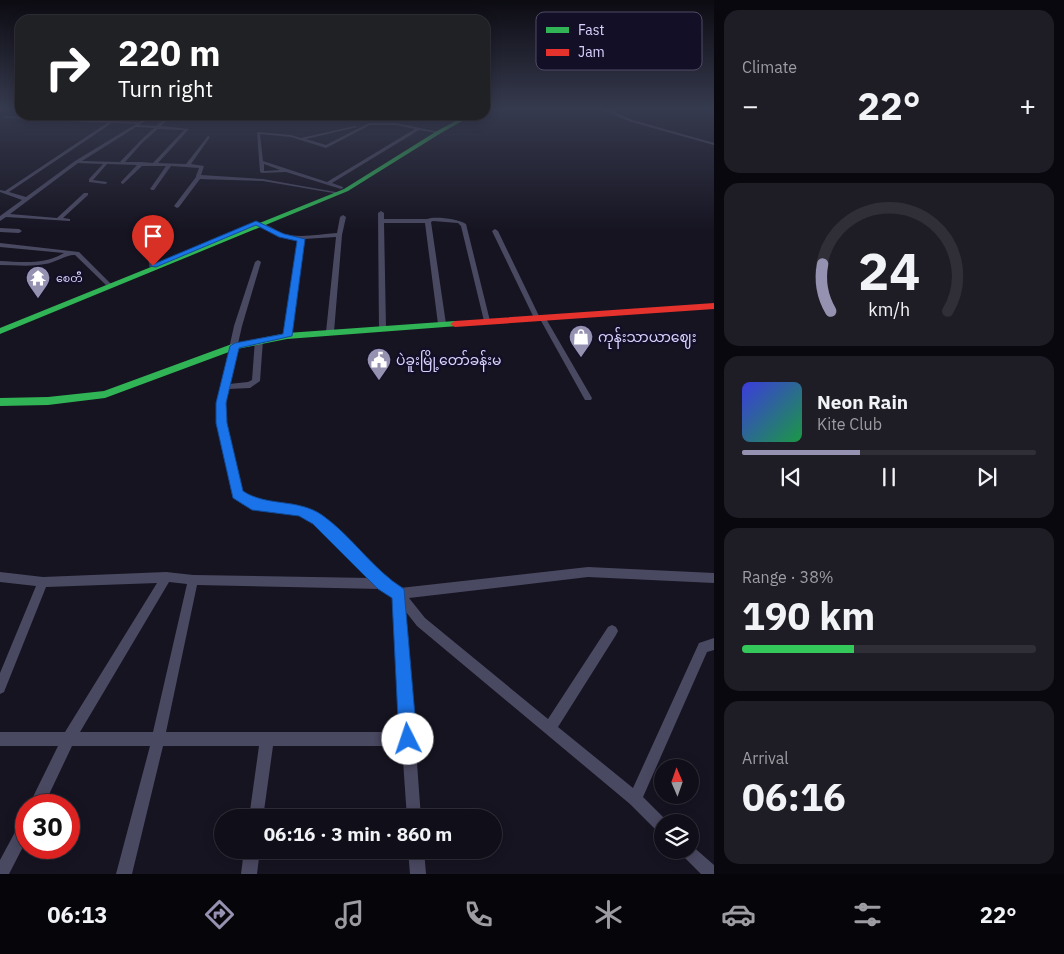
<!DOCTYPE html>
<meta charset="utf-8">
<style>
body{margin:0;font-family:"IBM Plex Sans","Noto Sans Myanmar",sans-serif;background:#1e1d26;color:#f1f3f6;height:100vh;display:flex;flex-direction:column;font-size:19px;white-space:nowrap}
*{box-sizing:border-box;margin:0}
p{font-size:16px;color:#9c9ca2}
.icon{flex:none;width:28px;height:28px;fill:none;stroke:currentColor;stroke-width:2;stroke-linecap:round;stroke-linejoin:round}
.map{position:relative;flex:1;overflow:hidden}
.drawer{display:flex;flex-direction:column;gap:10px;padding:10px;background:#09080e;width:350px}
.drawer>*{flex:none}
.top-card{position:absolute;left:15px;top:15px;width:475px;height:105px;border-radius:15px;box-shadow:0 2px 12px #0003,0 0 0 1px #302f38;background:#202124;color:#fff;overflow:hidden}
.needle{width:32px;rotate:358deg}
.fabs{position:absolute;left:654px;top:759px;display:grid;gap:10px}
.fabs a{display:grid;place-items:center;width:45px;height:45px;border-radius:50%;background:#100f19;box-shadow:0 2px 12px #0003,0 0 0 1px #302f38;font-size:25px}
.speed{position:absolute;left:15px;top:794px;display:flex;gap:10px;font-size:25px;font-weight:700;text-align:center}
.speed>*{display:grid;place-content:center;width:65px;height:65px;border-radius:50%;background:#100f19;box-shadow:0 2px 12px #0003,0 0 0 1px #302f38;line-height:1}
.speed .limit{border:8px solid #d22;background:#fff;color:#111}
.pin{position:absolute;display:grid;place-items:center;width:42px;height:42px;color:#fff;margin:-51px -21px;border-radius:50% 50% 50% 0;rotate:-45deg;box-shadow:0 0 5px #0007}
.pin .icon{rotate:45deg}
.me{position:absolute;width:55px;margin:-28px;rotate:356deg;stroke-linejoin:round;filter:drop-shadow(0 0 4px #0008)}
.turn{display:flex;align-items:center;gap:18px;height:105px;padding:0 20px;font-size:22px}
.turn .icon{width:65px;height:65px;stroke-width:2.5}
.turn b{display:block;font-size:35px;line-height:42px}
.big{font-size:38px;font-weight:700;line-height:1.1}
.drawer .tile{flex:1;display:flex;flex-direction:column;justify-content:center;gap:8px;min-width:0;padding:0 18px;border-radius:15px;background:#1e1d26}
.drawer .dial{align-items:center;gap:0}
.dial svg{height:130px;overflow:visible;fill:none;stroke:#302f38;stroke-width:7;stroke-linecap:round;text-anchor:middle}
.dial text{fill:#f1f3f6;stroke:none}
.song{display:flex;align-items:center;gap:15px}
.cover{width:60px;height:60px;border-radius:8px;background:linear-gradient(135deg,hsl(240 70% 55%),hsl(140 70% 35%))}
.played{height:5px;border-radius:2px;background:linear-gradient(90deg,#9591b1 40%,#302f38 40%)}
.keys{display:flex;justify-content:space-around;direction:ltr}
.heat{display:flex;justify-content:space-between;align-items:center;font-size:28px;direction:ltr}
.charge{height:8px;border-radius:4px;background:linear-gradient(90deg,#34c759 38%,#302f38 0)}
.trip{position:absolute;left:214px;top:809px;width:288px;height:50px;border-radius:25px;background:#100f19;box-shadow:0 2px 12px #0003,0 0 0 1px #302f38;font-weight:700;line-height:50px;text-align:center}
.tab-bar{display:flex;height:80px;justify-content:space-around;align-items:center;background:#06060a;color:#9c9ca2}
.tab-bar .icon{width:35px;height:35px}
.tab-bar .on{color:#9591b1}
.tab-bar b{font-size:22px;color:#f1f3f6}
main{display:flex;flex:1;min-height:0}
.map>svg:first-child{display:block}
.lines{fill:none;stroke-linecap:round;stroke-linejoin:round}
.street{fill:#4a4962;fill-rule:evenodd}
.fast{fill:#30b455;fill-rule:evenodd}
.jam{fill:#e5322d;fill-rule:evenodd}
.route{fill:#1a73e8;stroke:#114b97}
.labels{text-anchor:middle;stroke-width:5;stroke-linejoin:round;paint-order:stroke}
.far-poi-label{font-size:11px;fill:#d9d4ff;stroke:#130f26;text-anchor:start}
.poi-label{font-size:14px;fill:#d9d4ff;stroke:#130f26;text-anchor:start}
.key{fill:#130f26;stroke:#4e4a67;stroke-width:1}
.key-label{font-size:14px;fill:#d9d4ff}
</style>
<main>
<div class="map">
<svg width="714" height="874" viewBox="0 0 714 874">
<rect width="100%" height="100%" fill="#161421"/>
<g class="lines">
<path class="street" d="M 598,108 L 604,108 L 633,120 L 714,143 L 714,145 L 631,122 Z
M 150,115 L 155,115 L 139,125 L 156,126 L 169,115 L 173,115 L 161,126 L 189,129 L 158,163 L 186,164 L 208,136 L 210,137 L 191,164 L 204,166 L 201,175 L 263,179 L 341,193 L 339,194 L 263,181 L 200,179 L 179,207 L 177,208 L 174,206 L 196,177 L 196,176 L 199,168 L 171,166 L 154,190 L 152,190 L 150,189 L 166,166 L 142,166 L 123,184 L 121,183 L 121,182 L 137,165 L 107,164 L 93,180 L 107,182 L 107,183 L 105,184 L 89,182 L 89,179 L 103,164 L 78,163 L 10,214 L 57,218 L 84,193 L 88,193 L 88,195 L 63,218 L 70,219 L 70,221 L 6,217 L 0,221 L 0,216 L 22,200 L 0,192 L 0,190 L 5,191 L 107,123 L 5,118 L 4,116 L 139,122 ZM 112,123 L 136,124 L 75,161 L 26,197 L 9,192 ZM 136,127 L 154,128 L 141,140 L 120,162 L 82,161 ZM 158,129 L 184,130 L 153,163 L 142,162 L 125,162 L 143,142 Z
M 369,123 L 396,123 L 439,132 L 437,133 L 419,130 L 332,183 L 343,187 L 343,188 L 341,189 L 286,172 L 262,173 L 260,172 L 257,132 L 291,135 L 301,138 L 355,126 L 357,127 L 306,139 L 326,145 ZM 370,125 L 396,125 L 415,129 L 327,182 L 263,161 L 260,134 L 291,137 L 326,148 ZM 264,164 L 280,170 L 264,171 Z
M 381,211 L 384,213 L 384,219 L 427,219 C 435,216 459,219 466,224 L 490,321 L 489,322 L 485,322 L 484,321 L 461,226 L 458,223 L 433,221 L 431,222 L 446,324 L 442,326 L 438,324 L 425,223 L 384,223 L 386,328 L 385,330 L 379,330 L 378,213 Z
M 343,215 L 346,217 L 342,235 L 334,332 L 330,334 L 326,332 L 336,237 L 304,239 L 291,336 L 287,338 L 284,338 L 283,336 L 298,240 L 280,236 L 254,223 C 262,220 275,230 282,233 C 298,239 319,234 337,233 L 340,217 Z
M 0,228 L 19,229 L 22,231 L 19,233 L 0,232 Z
M 495,229 L 498,231 L 539,316 L 542,315 L 545,317 L 592,398 L 591,400 L 585,400 L 540,319 L 537,320 L 534,318 L 492,231 Z
M 143,233 L 146,235 L 156,266 L 155,267 L 150,266 L 140,235 Z
M 0,243 L 79,252 L 111,284 L 106,285 L 75,255 C 68,254 54,263 45,264 C 30,267 15,265 0,265 L 0,261 C 22,262 44,265 64,253 L 0,247 Z
M 258,260 L 261,262 L 242,326 L 229,384 L 248,382 L 252,380 L 255,340 L 259,338 L 263,340 L 260,381 L 250,388 L 228,389 C 221,424 233,458 241,492 L 254,500 L 301,507 L 322,517 L 387,580 L 400,588 L 588,567 L 714,573 L 714,583 L 588,577 L 409,598 L 425,618 L 548,719 L 608,627 L 612,625 L 616,627 L 618,631 L 616,635 L 558,727 L 633,788 L 699,643 L 714,638 L 714,650 L 707,652 L 643,797 L 668,822 L 662,822 L 662,833 L 657,831 L 630,804 L 417,626 L 406,612 L 421,818 L 407,818 L 402,746 L 273,746 L 263,818 L 249,818 L 259,746 L 163,746 L 132,874 L 116,874 L 150,746 L 72,746 L 44,805 L 29,805 L 58,746 L 0,746 L 0,732 L 65,732 L 157,583 L 46,587 L 4,692 L 0,694 L 0,673 L 36,586 L 0,582 L 0,572 L 43,577 L 166,572 L 193,575 L 370,578 C 353,561 322,524 301,516 C 280,507 246,517 232,494 L 217,423 L 217,403 L 234,326 L 255,262 ZM 169,582 L 187,584 L 153,732 L 80,732 ZM 197,585 L 381,589 L 394,597 L 402,732 L 166,732 Z
M 26,819 L 26,841 L 9,874 L 0,874 L 0,860 L 21,821 Z
M 690,844 L 714,865 L 714,874 L 701,874 L 682,855 L 679,850 L 690,850 Z
M 244,850 L 260,850 L 257,874 L 241,874 Z
M 408,850 L 424,850 L 426,874 L 410,874 Z"/>
<path class="fast" d="M 467,115 L 473,115 L 441,133 L 348,191 L 0,334 L 0,328 L 344,189 L 437,131 Z
M 455,321 L 460,324 L 458,326 L 287,339 L 237,349 L 105,398 L 48,405 L 0,406 L 0,398 L 48,397 L 104,391 L 232,344 L 287,333 Z"/>
<path class="jam" d="M 485,108 L 491,108 L 485,111 Z
M 714,303 L 714,309 L 455,327 L 450,324 L 455,321 Z"/>
</g>
<linearGradient id="sky" x2="0" y2="1"><stop stop-color="#0c0b12"/><stop offset="0.47" stop-color="#363a4e"/><stop offset="1" stop-color="#363a4e" stop-opacity="0"/></linearGradient>
<rect width="714" height="231" fill="url(#sky)"/>
<path class="route" d="M 256,221 L 284,234 L 305,239 L 292,336 L 239,348 L 226,403 L 227,423 L 243,491 C 267,507 297,498 322,515 C 352,536 372,569 404,589 L 417,739 L 414,745 L 408,747 L 402,745 L 399,739 L 392,598 L 378,589 L 313,524 L 299,516 L 252,510 L 233,498 L 216,423 L 216,403 L 230,346 L 235,343 L 283,334 L 297,241 L 279,237 L 256,225 L 156,267 L 149,266 Z"/>
<defs>
<symbol id="temple-pin" viewBox="-11 -11 22 30"><path d="M0 17L-7.5 6A9.5 9.5 0 1 1 7.5 6Z" fill="#9591b1" stroke="#130f26"/><path d="M0-6L5-2H3V0L6.5 2.5H4V6H1.5V3h-3V6H-4V2.5H-6.5L-3 0V-2H-5Z" fill="#fff"/></symbol>
<symbol id="shop-pin" viewBox="-11 -11 22 30"><path d="M0 17L-7.5 6A9.5 9.5 0 1 1 7.5 6Z" fill="#9591b1" stroke="#130f26"/><path d="M-5-2.5h2.3a2.7 3.5 0 0 1 5.4 0H5L5.5 6h-11ZM-1.5-2.5h3a1.5 2.3 0 0 0-3 0Z" fill="#fff"/></symbol>
<symbol id="civic-pin" viewBox="-11 -11 22 30"><path d="M0 17L-7.5 6A9.5 9.5 0 1 1 7.5 6Z" fill="#9591b1" stroke="#130f26"/><path d="M-.6-6.5H3V-4.5H.6V-3L4-1V1h2V6H-6V1h2V-1L-.6-3ZM-1.2 2.5V6h2.4V2.5Z" fill="#fff"/></symbol>
</defs>
<g fill-rule="evenodd">
<use href="#temple-pin" x="24" y="264" width="28" height="38"/>
<use href="#shop-pin" x="567" y="323" width="28" height="38"/>
<use href="#civic-pin" x="365" y="346" width="28" height="38"/>
</g>
<g class="labels">
<g class="far-poi-label">
<text x="56" y="282">စေတီ</text>
</g>
<g class="poi-label">
<text x="598" y="342">ကုန်းသာယာဈေး</text>
<text x="396" y="365">ပဲခူးမြို့တော်ခန်းမ</text>
</g>
</g>
<rect x="536" y="12" width="166" height="58" rx="8" class="key"/>
<rect x="546" y="27" width="23" height="6" fill="#30b455"/>
<rect x="546" y="49" width="23" height="7" fill="#e5322d"/>
<g class="key-label">
<text x="578" y="35">Fast</text>
<text x="578" y="57">Jam</text>
</g>
</svg>
<div class="fabs">
<a><svg class="needle" viewBox="-14 -14 28 28"><path d="M0-13l5 13h-10z" fill="#e53935"/><path d="M0 13l5-13h-10z" fill="#9c9ca2"/></svg></a>
<a><svg class="icon" aria-label="layers" viewBox="0 0 24 24"><path d="M12 4l9 5-9 5-9-5zM3 14l9 5 9-5"/></svg></a>
</div>
<div class="speed"><div class="limit">30</div></div>
<div class="pin" style="left:153px;top:266px;background:#d93025"><svg class="icon" aria-label="arrive" viewBox="0 0 24 24"><path d="M6 21V4h12l-3 4 3 4H6"/></svg></div>
<svg class="me" style="left:408px;top:739px" viewBox="-20 -20 40 40"><circle r="19" fill="#fff"/><path d="M0-13L10 11 0 6-10 11z" fill="#1a73e8"/></svg>
<div class="trip">06:16 · 3 min · 860 m</div>
<div class="top-card">
<div class="turn"><svg class="icon" aria-label="right" viewBox="0 0 24 24"><path d="M7 20v-9h11M14 6l5 5-5 5"/></svg><div><b>220 m</b>Turn right</div></div>
</div>
</div>
<section class="drawer">
<div class="tile"><p>Climate</p>
<div class="heat"><a>−</a><b class="big">22°</b><a>+</a></div>
</div>
<div class="tile dial"><svg viewBox="0 0 100 80">
<path d="M14 69A42 42 0 1 1 86 69"/>
<path d="M14 69A42 42 0 0 1 9 40" stroke="#9591b1"/>
<text x="50" y="56" font-size="32" font-weight="700">24</text>
<text x="50" y="72" font-size="11">km/h</text>
</svg></div>
<div class="tile">
<div class="song"><i class="cover"></i><div><b>Neon Rain</b><p>Kite Club</p></div></div>
<div class="played"></div>
<div class="keys"><svg class="icon" aria-label="previous" viewBox="0 0 24 24"><path d="M18 5L8 12l10 7zM5 5v14"/></svg><svg class="icon" aria-label="pause" viewBox="0 0 24 24"><path d="M8 5v14M16 5v14"/></svg><svg class="icon" aria-label="next" viewBox="0 0 24 24"><path d="M6 5l10 7-10 7zM19 5v14"/></svg></div>
</div>
<div class="tile"><p>Range · 38%</p><b class="big">190 km</b><div class="charge"></div></div>
<div class="tile"><p>Arrival</p><b class="big">06:16</b></div>
</section>
</main>
<nav class="tab-bar">
<b>06:13</b>
<svg class="icon on" aria-label="directions" viewBox="0 0 24 24"><path d="M12 3l9 9-9 9-9-9zM9 14v-3h6M13 9l2 2-2 2"/></svg>
<svg class="icon" aria-label="music" viewBox="0 0 24 24"><path d="M9 18V5l10-2v13"/><circle cx="6" cy="18" r="3"/><circle cx="16" cy="16" r="3"/></svg>
<svg class="icon" aria-label="phone" viewBox="0 0 24 24"><path d="M5 4h4l2 5-3 2q2 4 5 5l2-3 5 2v4C11 20 4 13 5 4z"/></svg>
<svg class="icon" aria-label="climate" viewBox="0 0 24 24"><path d="M12 3v18M4 7l16 10M4 17L20 7"/></svg>
<svg class="icon" aria-label="car" viewBox="0 0 24 24"><path d="M5 17H2v-5l4-1 3-4h7l3 4 3 1v5h-3M9 17h6M6 11h13"/><circle cx="7" cy="17" r="2"/><circle cx="17" cy="17" r="2"/></svg>
<svg class="icon" aria-label="filters" viewBox="0 0 24 24"><path d="M4 7h16M4 17h16"/><circle cx="9" cy="7" r="2"/><circle cx="15" cy="17" r="2"/></svg>
<b>22°</b>
</nav>
